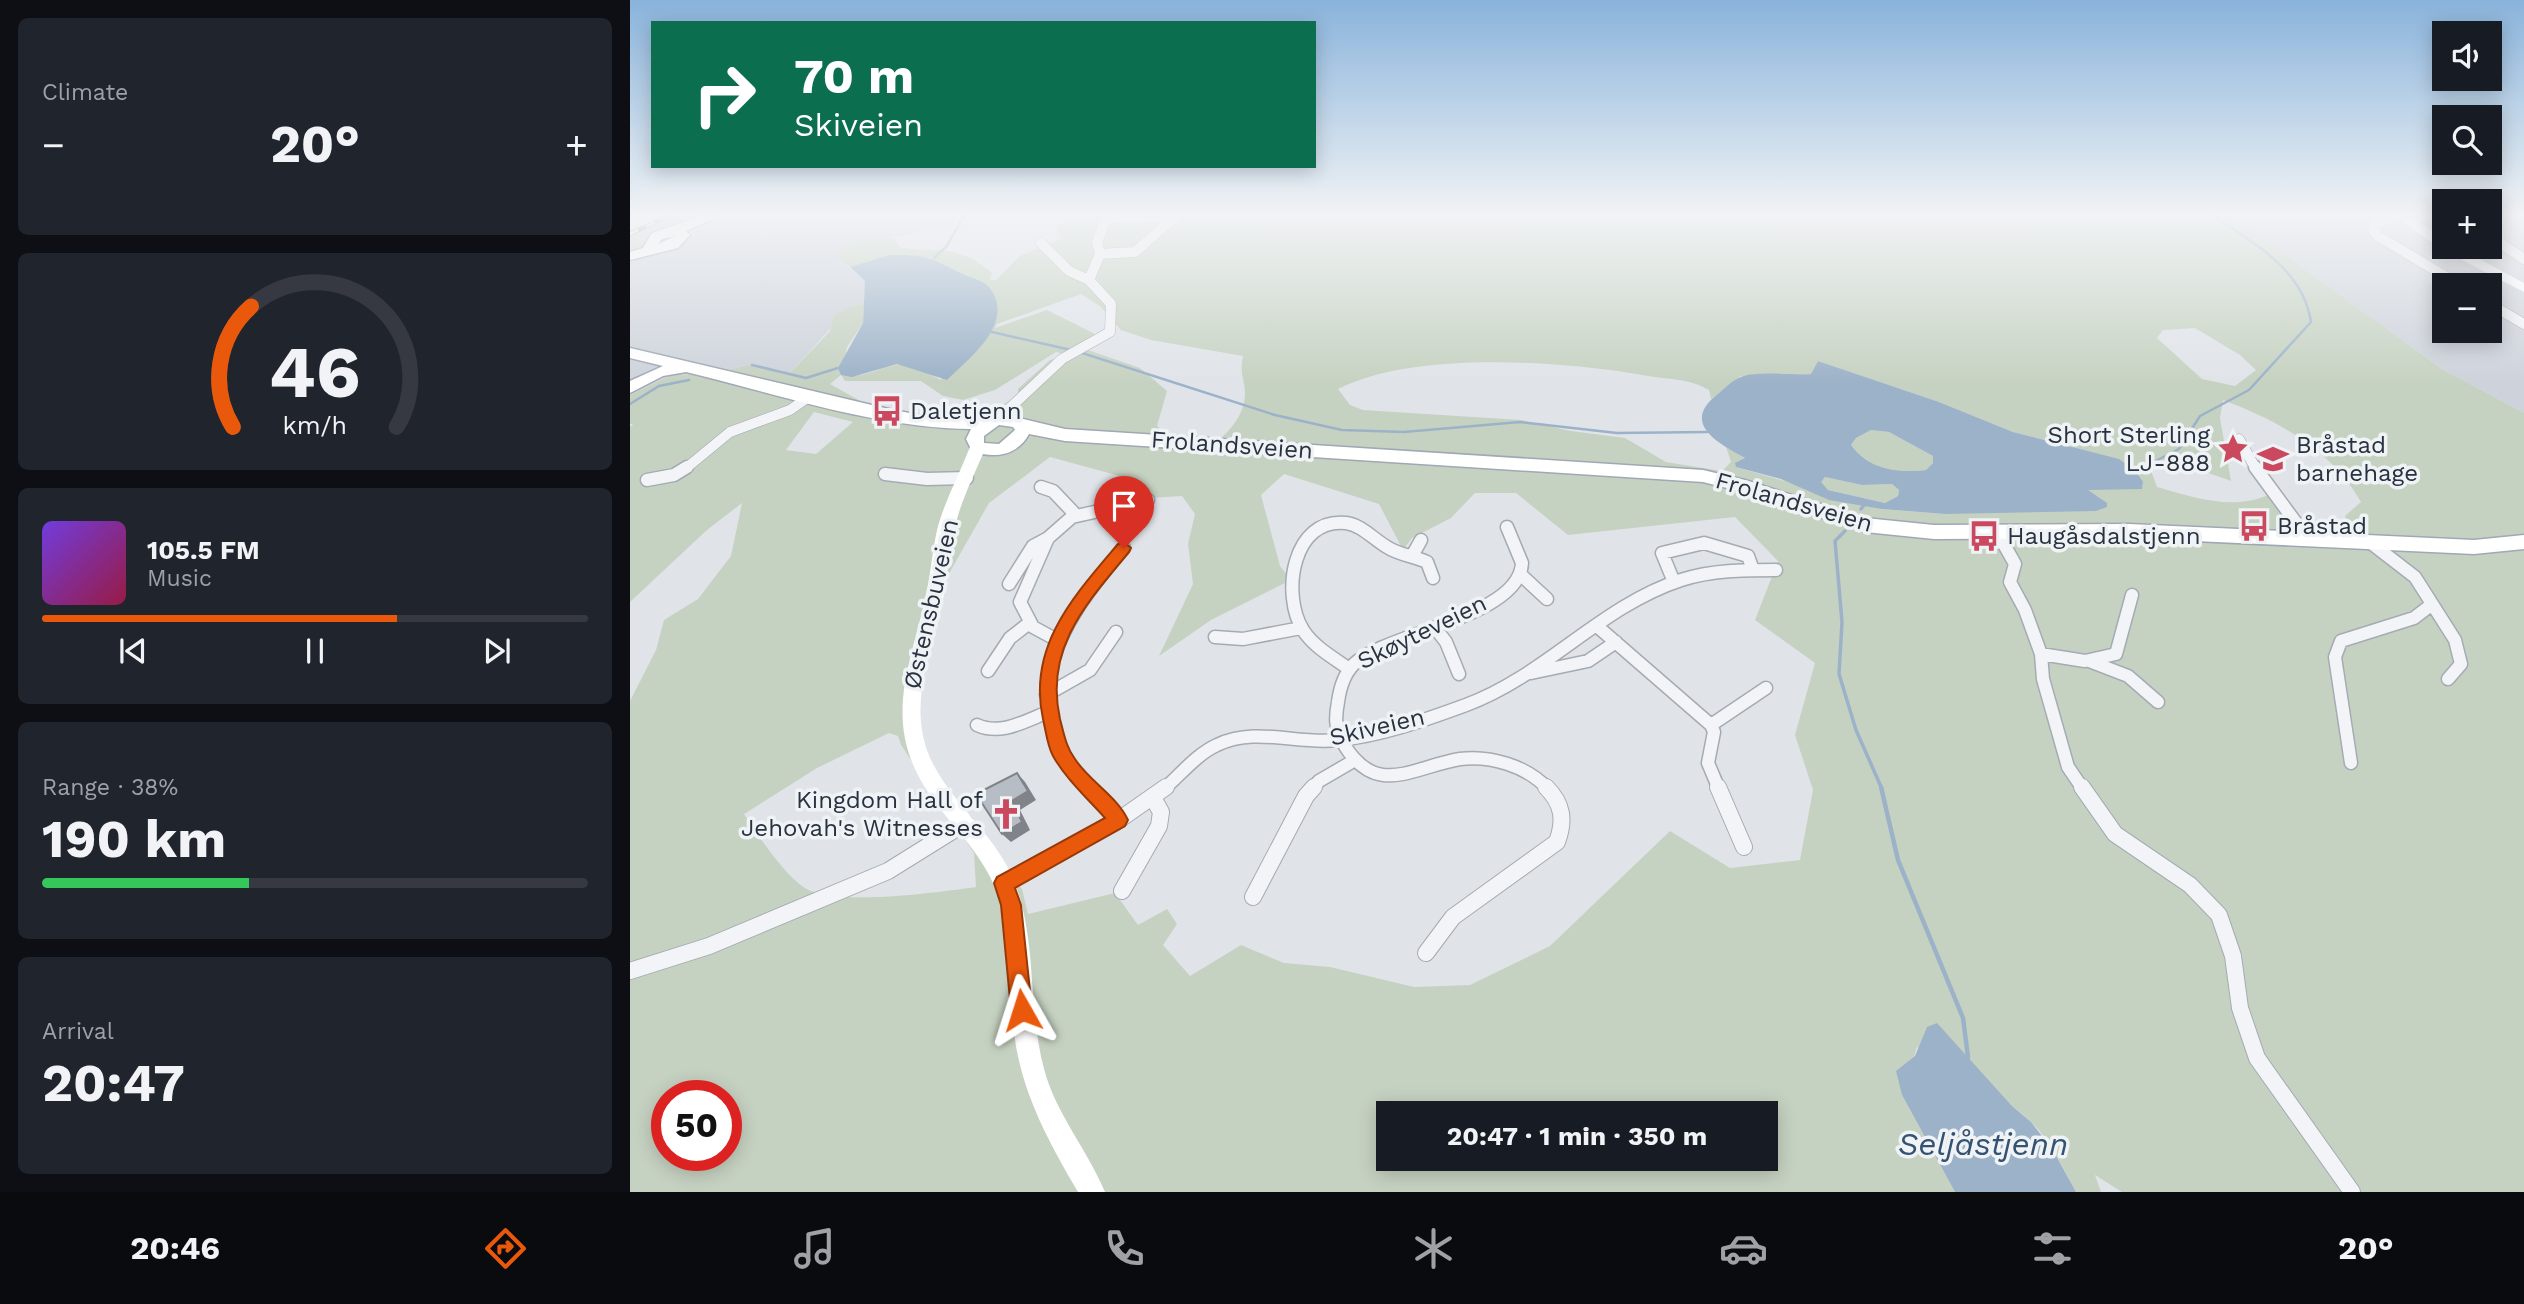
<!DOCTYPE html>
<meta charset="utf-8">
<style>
body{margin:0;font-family:"Work Sans",sans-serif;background:#20242c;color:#f1f3f6;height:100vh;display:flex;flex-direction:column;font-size:26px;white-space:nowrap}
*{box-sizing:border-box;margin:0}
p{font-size:23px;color:#9ea1a6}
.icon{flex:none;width:38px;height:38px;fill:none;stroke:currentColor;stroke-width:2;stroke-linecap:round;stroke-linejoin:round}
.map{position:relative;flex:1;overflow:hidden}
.details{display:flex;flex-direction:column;gap:18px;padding:18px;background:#0d0f14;width:630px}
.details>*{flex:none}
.banner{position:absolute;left:21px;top:21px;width:665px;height:147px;border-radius:0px;box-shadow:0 4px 18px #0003;background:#0b6e4f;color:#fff;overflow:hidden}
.controls{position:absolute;left:1802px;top:21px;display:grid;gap:14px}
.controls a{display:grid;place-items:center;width:70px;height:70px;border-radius:0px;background:#171b24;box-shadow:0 4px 18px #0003;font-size:35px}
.speed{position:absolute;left:21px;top:1080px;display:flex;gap:14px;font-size:35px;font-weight:700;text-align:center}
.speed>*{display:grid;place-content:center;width:91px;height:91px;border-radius:50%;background:#171b24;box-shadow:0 4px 18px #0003;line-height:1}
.speed .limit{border:10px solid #d22;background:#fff;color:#111}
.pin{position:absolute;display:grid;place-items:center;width:60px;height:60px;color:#fff;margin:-72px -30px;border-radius:50% 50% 50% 0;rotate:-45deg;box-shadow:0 0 7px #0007}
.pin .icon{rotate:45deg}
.me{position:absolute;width:77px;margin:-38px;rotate:354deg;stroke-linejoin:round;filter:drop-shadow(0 0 5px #0008)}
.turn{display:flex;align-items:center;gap:24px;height:147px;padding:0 28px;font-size:32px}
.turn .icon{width:91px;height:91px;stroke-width:2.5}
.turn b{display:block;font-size:49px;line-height:60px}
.big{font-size:52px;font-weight:700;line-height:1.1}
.details .card{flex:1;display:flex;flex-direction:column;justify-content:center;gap:10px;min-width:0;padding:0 24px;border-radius:10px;background:#20242c}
.details .dial{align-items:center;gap:0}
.dial svg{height:182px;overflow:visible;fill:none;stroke:#363941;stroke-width:7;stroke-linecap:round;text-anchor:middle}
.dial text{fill:#f1f3f6;stroke:none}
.song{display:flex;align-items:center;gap:21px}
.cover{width:84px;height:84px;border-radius:10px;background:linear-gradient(135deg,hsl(260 70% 55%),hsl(340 70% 35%))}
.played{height:7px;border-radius:4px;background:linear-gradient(90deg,#ea580c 65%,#363941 65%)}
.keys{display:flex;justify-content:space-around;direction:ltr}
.heat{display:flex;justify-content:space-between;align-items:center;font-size:38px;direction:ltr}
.charge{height:10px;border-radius:5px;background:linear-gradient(90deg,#34c759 38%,#363941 0)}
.trip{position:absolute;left:746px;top:1101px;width:402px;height:70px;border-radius:0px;background:#171b24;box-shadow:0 4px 18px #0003;font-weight:700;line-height:70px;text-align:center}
.dock{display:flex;height:112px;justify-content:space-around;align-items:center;background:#090b0e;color:#9ea1a6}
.dock .icon{width:49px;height:49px}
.dock .on{color:#ea580c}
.dock b{font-size:32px;color:#f1f3f6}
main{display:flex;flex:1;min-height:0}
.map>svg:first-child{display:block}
.built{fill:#ced3db;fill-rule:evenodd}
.green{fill:#c6d2c1;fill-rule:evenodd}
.water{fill:#9cb2c8;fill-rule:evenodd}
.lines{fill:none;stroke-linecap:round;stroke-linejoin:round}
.stream-far2{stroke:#9cb2c8;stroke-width:2.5}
.stream-far1{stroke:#9cb2c8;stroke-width:3.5}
.stream{stroke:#9cb2c8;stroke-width:4.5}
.street-far2-casing{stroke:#a5abb3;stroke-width:11}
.street-far1-casing{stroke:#a5abb3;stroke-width:15}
.street-casing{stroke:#a5abb3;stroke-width:18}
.primary-casing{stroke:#a0a8b4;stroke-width:3}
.street-far2{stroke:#f3f4f7;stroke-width:10}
.street-far1{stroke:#f3f4f7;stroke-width:12}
.street{stroke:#f3f4f7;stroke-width:16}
.secondary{fill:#fff;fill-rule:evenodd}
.primary{fill:#fff;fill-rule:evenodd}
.rail-casing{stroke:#7a8492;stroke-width:4.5}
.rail{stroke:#f0f3f6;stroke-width:2.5;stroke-dasharray:9;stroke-linecap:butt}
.shaded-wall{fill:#80848a}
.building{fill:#b7bdc5;stroke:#80848a;stroke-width:2}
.route{fill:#ea580c;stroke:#983908;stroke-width:2}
.labels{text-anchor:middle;stroke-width:7;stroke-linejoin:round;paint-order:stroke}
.poi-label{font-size:24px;fill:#293240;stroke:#f0f3f6;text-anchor:start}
.street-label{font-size:24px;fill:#293240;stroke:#f0f3f6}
.near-water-label{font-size:32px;font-style:italic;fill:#345272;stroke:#f0f3f6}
</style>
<main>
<section class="details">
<div class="card"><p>Climate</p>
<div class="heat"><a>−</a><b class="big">20°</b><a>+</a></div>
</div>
<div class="card dial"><svg viewBox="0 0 100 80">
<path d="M14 69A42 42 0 1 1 86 69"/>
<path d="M14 69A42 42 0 0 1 22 16" stroke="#ea580c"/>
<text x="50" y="56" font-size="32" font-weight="700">46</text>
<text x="50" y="72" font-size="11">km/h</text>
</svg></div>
<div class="card">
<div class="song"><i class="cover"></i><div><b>105.5 FM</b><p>Music</p></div></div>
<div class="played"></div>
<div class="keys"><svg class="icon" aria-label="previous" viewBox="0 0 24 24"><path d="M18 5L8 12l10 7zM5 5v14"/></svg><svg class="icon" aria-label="pause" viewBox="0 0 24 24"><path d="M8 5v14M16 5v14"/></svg><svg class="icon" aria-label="next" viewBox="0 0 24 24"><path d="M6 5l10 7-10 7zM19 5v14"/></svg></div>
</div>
<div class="card"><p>Range · 38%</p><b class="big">190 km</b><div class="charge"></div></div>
<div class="card"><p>Arrival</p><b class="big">20:47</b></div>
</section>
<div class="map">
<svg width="1894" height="1192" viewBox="0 0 1894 1192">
<rect width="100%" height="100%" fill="#e0e4e9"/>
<path class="built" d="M 87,216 L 328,216 L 322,225 L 255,239 L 251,237 L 209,259 L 235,281 L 234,304 L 221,306 L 159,374 L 119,365 L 84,373 L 42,375 L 0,395 L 0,254 Z
M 1607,216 L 1815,216 L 1815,247 L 1860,247 L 1860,216 L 1894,216 L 1894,413 L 1812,369 L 1655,255 ZM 1815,285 L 1860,285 L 1860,331 L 1815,331 Z"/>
<path class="green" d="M 37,216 L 87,216 L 0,254 L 0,233 Z
M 445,216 L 1607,216 L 1655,255 L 1812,369 L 1894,413 L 1894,1192 L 1492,1192 L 1465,1175 L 1471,1192 L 1446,1192 C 1433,1168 1420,1139 1399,1120 C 1367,1090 1324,1070 1287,1047 L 1272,1095 L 1325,1192 L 0,1192 L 0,701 L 26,650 L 34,620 L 68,599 L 101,556 L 112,503 L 77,530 L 0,602 L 0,427 L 3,424 L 0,424 L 0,395 L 42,375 L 84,373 L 119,365 L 159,374 L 200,331 L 204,316 L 221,306 L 234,304 L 233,323 L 217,347 L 212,375 C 231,379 246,369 265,365 C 281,362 298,373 311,380 L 357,285 L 332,274 L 259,255 L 220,267 L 209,259 L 208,253 L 222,243 L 247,236 L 255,239 L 264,238 L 270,247 C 314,255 324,242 362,273 L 360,280 L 366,280 L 390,256 L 431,239 L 426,226 L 438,223 ZM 451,294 L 470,306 L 491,330 L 521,340 L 613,356 C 609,375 615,378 615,394 C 615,410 604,427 592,437 L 538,435 L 527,426 L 537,391 L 510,368 L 458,350 L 420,360 L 388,389 L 388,396 L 350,418 L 318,420 L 232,402 L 200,384 L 211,375 L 215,381 L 291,381 L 313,396 L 333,400 L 365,390 L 426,352 L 434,354 L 467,335 L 417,310 L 365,328 L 367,324 ZM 1565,328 L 1610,355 L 1626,370 L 1605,386 L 1572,379 L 1527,338 L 1533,330 ZM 1188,361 L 1309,402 L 1383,432 L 1440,446 L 1513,482 L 1512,488 L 1463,488 L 1457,490 L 1464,495 L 1315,514 L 1252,509 L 1106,467 L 1116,459 L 1096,447 L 1101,462 L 1092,471 L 1036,462 L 995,438 L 941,431 L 891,420 L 733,410 L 720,405 L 708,389 C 784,350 934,361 1018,376 C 1042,380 1057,378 1079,390 L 1081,399 L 1111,376 L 1182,374 ZM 1593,400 C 1647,420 1702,450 1731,502 L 1715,516 L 1723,540 L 1681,537 L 1657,526 L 1655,511 L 1638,495 C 1604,511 1562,497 1527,487 L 1520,468 L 1539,459 L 1601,481 L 1590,418 ZM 184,412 L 223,422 L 186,454 L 156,450 ZM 420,457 L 497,478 L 520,498 L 552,496 L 565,514 L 558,544 L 563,584 L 529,656 L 581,620 L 661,580 L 650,566 L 631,495 L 654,474 L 749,504 L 773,550 L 782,538 L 821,518 L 845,493 L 886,493 L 938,535 L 1105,517 L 1148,561 L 1125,620 L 1185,663 L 1165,735 L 1183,790 L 1170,860 L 1100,868 L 1040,831 L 920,946 L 840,985 L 784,987 L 700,967 L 654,963 L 611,945 L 560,976 L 533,945 L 547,924 L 537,909 L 508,925 L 485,893 L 398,914 L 392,889 L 369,867 L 279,737 L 308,593 L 359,503 ZM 259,733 L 268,736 L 271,745 L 344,853 L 346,887 C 310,892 205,907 175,888 C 154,875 128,835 114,814 L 187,768 ZM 37,1096 L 96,1096 L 96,1155 L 37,1155 ZM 758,1113 L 1136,1113 L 1136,1158 L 758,1158 Z
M 1241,430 L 1259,432 L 1303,456 L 1303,463 L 1296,470 C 1267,473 1239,470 1221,445 L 1226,438 Z
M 1195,477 L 1232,485 L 1262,484 L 1269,490 L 1268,496 L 1255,503 L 1198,490 L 1190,482 Z"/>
<path class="water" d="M 259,255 C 299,254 301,259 335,275 C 342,278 354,281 359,287 C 387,323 339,358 317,380 L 267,364 L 222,377 L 211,375 L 208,368 L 233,323 L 235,281 L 220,267 Z
M 1188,361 L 1309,402 L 1383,432 L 1489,459 L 1505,470 L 1513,482 L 1512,489 L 1458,490 L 1477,503 L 1477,507 L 1466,511 L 1315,514 L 1252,509 L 1199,500 L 1151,479 L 1106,467 L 1105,463 L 1115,458 C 1088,443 1049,423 1089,393 C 1095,388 1103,380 1111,377 C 1125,371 1164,375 1181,374 ZM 1241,430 L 1259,432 L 1303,456 L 1303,463 L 1296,470 C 1268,473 1239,470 1221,445 L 1226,438 ZM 1195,477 L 1232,485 L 1262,484 L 1269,490 L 1268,496 L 1255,503 L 1198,490 L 1191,482 Z
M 1307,1023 L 1381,1105 L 1401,1122 L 1423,1150 L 1446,1192 L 1325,1192 L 1272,1095 L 1266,1071 L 1285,1056 L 1297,1027 Z"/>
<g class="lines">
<path class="stream-far2" d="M 304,258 L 316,247 L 334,216
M 362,332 L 441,350
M 449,352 L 645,415 L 712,430 L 774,432 L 890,422 L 987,433 L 1077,432
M 122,365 L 176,378 L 208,368
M 0,404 L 29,386 L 59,380
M 1510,469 L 1549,449 L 1570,416 L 1619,390 L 1681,322 C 1673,269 1624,244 1584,216"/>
<path class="stream-far1" d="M 1505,470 L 1517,467
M 1231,509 L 1234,505
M 1215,531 L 1205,541 L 1212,622 L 1209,674 L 1226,730 L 1252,789"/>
<path class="stream" d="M 1251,787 L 1268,860 L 1333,1018 L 1338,1057"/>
<defs>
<path id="street-far2" d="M 1765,216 L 1744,224 L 1743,229 L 1748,236 L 1830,285
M 476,218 L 529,216
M 1860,236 L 1894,259
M 411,243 L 439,271 L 459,280
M 470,254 L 505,252 L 546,216
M 1860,304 L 1894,324
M 368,419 L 432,359 L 480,332 L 481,304 L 459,280 L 470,254 L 467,242 L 477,216
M 1609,439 L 1626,469
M 55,469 L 100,432 L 160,410 L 180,396"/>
<path id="street-far1" d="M 1625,467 L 1678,539
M 255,474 L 297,479 L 337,478
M 17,480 L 44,475 L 57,467
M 411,487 L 423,491 L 443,512 L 442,517 L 418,538 L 390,602 L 403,627 L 427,640
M 442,517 L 518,500
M 877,527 L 892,563 C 890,617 756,633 724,664 C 714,674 710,687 708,702 C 705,717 705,729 713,743 C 746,799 782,767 830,759 C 860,755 897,766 918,789
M 1367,532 L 1385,564 L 1380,582 L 1395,610 L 1411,654 L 1413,679 L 1438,767 L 1453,789
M 1741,543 L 1785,577 L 1825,640 L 1831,664 L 1818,679
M 782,556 L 791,540
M 890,574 L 917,599
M 1044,582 L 1032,553 L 1074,543 L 1118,556 L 1123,570
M 379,584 L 403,546 L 418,538
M 968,627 L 1081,725 L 1084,732 L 1078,763 L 1089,789
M 806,629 L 816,642 L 829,674
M 585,637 L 613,639 L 671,628
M 1411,654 L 1455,661 L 1486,654 L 1502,595
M 1459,661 L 1498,676 L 1528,702
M 718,668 C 702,657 683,646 673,630 C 651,595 662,517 716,523 C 732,525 743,539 757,547 C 769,555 784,556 797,562 L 803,578
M 358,671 L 380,638 L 398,624
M 901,673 L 958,661 L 986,642
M 416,695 L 460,670 L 486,632
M 347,725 C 371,736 395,721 418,712
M 1081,725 L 1136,688
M 1721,763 L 1705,657 L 1711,641 L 1784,618 L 1801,605
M 459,789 C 378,704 429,622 494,548
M 534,789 C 551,774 567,754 587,745 C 625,726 668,745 708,740 C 751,736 795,720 836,705 C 915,676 971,606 1051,580 C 1082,570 1114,570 1146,570
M 682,789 L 689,781 L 725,760"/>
<path id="street" d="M 457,787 L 489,820
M 1088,787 L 1114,847
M 1452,787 L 1485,834 L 1560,885 L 1589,915 L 1603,956 L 1610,1008 L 1627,1058 L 1722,1192
M 374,883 L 486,822 L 536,787
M 492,891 L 529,826 L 531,812 L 523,798
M 623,897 L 676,796 L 684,787
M 796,953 L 823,917 L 927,842 C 935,820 933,804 916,787
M 0,971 L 79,946 L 258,871 L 335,823"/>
<path id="primary" d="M 71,216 L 90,216 L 56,231 L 60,235 L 48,248 L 0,260 L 0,252 L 13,248 L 22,233 ZM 45,236 L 28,244 L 32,239 Z
M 0,348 L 263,410 L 302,417 L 354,418 L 368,413 L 435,429 L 1073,470 L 1115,480 L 1235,518 L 1304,525 L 1499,524 L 1844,540 L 1894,535 L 1894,549 L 1844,554 L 1499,538 L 1304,539 L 1235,532 L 1113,492 L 1073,482 L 435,441 L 399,434 C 387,456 364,459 342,451 L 336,439 L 341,429 C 246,428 148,394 56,372 L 33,376 L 0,393 L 0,381 L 33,366 L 0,358 ZM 369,425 L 383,427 L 385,430 L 369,444 L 354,443 L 354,436 Z"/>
</defs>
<use href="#street-far2" class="street-far2-casing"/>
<use href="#street-far1" class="street-far1-casing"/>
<use href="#street" class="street-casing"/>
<use href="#primary" class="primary-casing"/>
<use href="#street-far2" class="street-far2"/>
<use href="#street-far1" class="street-far1"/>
<use href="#street" class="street"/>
<path class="secondary" d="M 1764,216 L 1778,216 L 1815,239 L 1815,247 L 1827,247 L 1894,283 L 1894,292 L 1813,250 Z
M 348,442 L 356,447 C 345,473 332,498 325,526 C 318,552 318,578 312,604 C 299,656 276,712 303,764 C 326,808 369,838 386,886 C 407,944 398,1009 414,1069 C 426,1114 457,1149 475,1192 L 448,1192 C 421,1146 395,1099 386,1046 C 378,999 381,950 370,903 C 358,854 314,822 290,779 C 255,715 281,664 295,599 C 301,575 302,550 308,526 C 316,498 330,473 340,447 Z"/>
<use href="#primary" class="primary"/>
<defs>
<path id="rail" d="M 0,234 L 39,216"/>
</defs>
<use href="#rail" class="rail-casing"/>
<use href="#rail" class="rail"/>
</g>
<path class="shaded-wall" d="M 387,773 L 395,782 L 406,800 L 390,810 L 400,830 L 381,842 L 372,834 Z"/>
<path class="building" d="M 387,773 L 398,791 L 382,801 L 392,822 L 372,834 L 346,794 Z"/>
<linearGradient id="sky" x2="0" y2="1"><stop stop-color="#89b3db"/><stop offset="0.56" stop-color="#f1f3f5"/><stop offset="1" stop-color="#f1f3f5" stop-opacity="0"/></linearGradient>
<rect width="1894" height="383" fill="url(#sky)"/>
<path class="route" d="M 494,542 L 501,548 L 499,552 C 457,603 414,648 430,719 C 434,734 436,747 445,759 C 459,781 487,796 498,820 L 495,826 L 385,888 L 391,905 L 402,1010 L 399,1017 L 392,1020 L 384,1017 L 381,1010 L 371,905 L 364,883 L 367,877 L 475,818 C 457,798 436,779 423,756 C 417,745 416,731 413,719 C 397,646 444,596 488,544 Z"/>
<defs>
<symbol id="bus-bare" viewBox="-9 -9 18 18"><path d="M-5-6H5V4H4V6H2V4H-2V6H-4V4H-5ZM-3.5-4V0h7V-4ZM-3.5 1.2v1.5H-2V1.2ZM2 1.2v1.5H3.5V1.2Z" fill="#ca495f" stroke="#f0f3f6" stroke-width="2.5" paint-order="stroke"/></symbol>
<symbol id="sight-bare" viewBox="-9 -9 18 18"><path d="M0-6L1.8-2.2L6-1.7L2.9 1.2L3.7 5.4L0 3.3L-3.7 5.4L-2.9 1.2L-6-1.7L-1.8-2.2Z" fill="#ca495f" stroke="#f0f3f6" stroke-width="2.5" paint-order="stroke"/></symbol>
<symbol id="school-bare" viewBox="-9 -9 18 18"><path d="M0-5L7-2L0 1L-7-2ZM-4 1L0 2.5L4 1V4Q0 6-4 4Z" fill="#ca495f" stroke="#f0f3f6" stroke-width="2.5" paint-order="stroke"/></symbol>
<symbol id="church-bare" viewBox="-9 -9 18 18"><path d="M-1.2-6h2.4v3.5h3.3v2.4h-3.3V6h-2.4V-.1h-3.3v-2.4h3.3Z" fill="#ca495f" stroke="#f0f3f6" stroke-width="2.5" paint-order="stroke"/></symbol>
</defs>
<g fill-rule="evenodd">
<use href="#bus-bare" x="235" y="389" width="44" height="44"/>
<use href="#sight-bare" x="1581" y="427" width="44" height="44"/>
<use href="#school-bare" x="1621" y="437" width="44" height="44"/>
<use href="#bus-bare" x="1602" y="504" width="44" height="44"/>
<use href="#bus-bare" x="1332" y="514" width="44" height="44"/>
<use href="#church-bare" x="354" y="792" width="44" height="44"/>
</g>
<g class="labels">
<g class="poi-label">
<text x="280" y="419">Daletjenn</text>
<text x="1580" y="443" text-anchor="end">Short Sterling<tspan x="1580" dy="28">LJ-888</tspan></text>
<text x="1666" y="453">Bråstad<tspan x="1666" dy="28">barnehage</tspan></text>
<text x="1647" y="534">Bråstad</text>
<text x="1377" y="544">Haugåsdalstjenn</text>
<text x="353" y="808" text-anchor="end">Kingdom Hall of<tspan x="353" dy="28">Jehovah's Witnesses</tspan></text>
</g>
<g class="street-label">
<text transform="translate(602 445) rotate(4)" y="8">Frolandsveien</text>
<text transform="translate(1164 502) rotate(16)" y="8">Frolandsveien</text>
<text transform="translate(301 604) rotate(-77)" y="8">Østensbuveien</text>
<text transform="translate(792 632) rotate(-26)" y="8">Skøyteveien</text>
<text transform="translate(747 727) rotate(-13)" y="8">Skiveien</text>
</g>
<g class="near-water-label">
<text x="1353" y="1155">Seljåstjenn</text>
</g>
</g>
</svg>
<div class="controls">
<a><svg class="icon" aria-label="sound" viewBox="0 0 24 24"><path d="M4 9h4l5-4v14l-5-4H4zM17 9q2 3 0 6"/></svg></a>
<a><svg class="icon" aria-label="search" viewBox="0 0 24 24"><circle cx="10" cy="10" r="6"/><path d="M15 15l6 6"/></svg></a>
<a>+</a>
<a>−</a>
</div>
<div class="speed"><div class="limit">50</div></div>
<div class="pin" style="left:494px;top:548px;background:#d93025"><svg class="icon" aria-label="arrive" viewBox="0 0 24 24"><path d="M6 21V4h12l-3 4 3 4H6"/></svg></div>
<svg class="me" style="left:392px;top:1010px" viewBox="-20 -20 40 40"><path d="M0-17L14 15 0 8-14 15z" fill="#ea580c" stroke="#fff" stroke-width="4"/></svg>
<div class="trip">20:47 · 1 min · 350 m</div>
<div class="banner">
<div class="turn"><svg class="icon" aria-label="right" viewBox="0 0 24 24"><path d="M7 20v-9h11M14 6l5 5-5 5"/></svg><div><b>70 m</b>Skiveien</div></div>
</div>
</div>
</main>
<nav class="dock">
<b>20:46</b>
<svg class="icon on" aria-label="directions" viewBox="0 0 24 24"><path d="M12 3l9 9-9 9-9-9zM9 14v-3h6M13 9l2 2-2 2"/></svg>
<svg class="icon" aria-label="music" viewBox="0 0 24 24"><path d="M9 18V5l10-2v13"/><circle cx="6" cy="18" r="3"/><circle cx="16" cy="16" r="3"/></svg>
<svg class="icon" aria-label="phone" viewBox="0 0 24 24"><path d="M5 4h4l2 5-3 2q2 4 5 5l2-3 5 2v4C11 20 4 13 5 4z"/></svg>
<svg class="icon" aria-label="climate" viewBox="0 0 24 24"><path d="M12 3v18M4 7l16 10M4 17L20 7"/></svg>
<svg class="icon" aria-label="car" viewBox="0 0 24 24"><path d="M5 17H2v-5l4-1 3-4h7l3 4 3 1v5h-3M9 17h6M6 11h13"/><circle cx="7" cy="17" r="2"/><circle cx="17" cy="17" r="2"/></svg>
<svg class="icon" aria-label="filters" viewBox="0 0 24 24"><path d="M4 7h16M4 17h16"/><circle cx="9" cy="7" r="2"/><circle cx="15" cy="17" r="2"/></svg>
<b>20°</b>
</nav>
